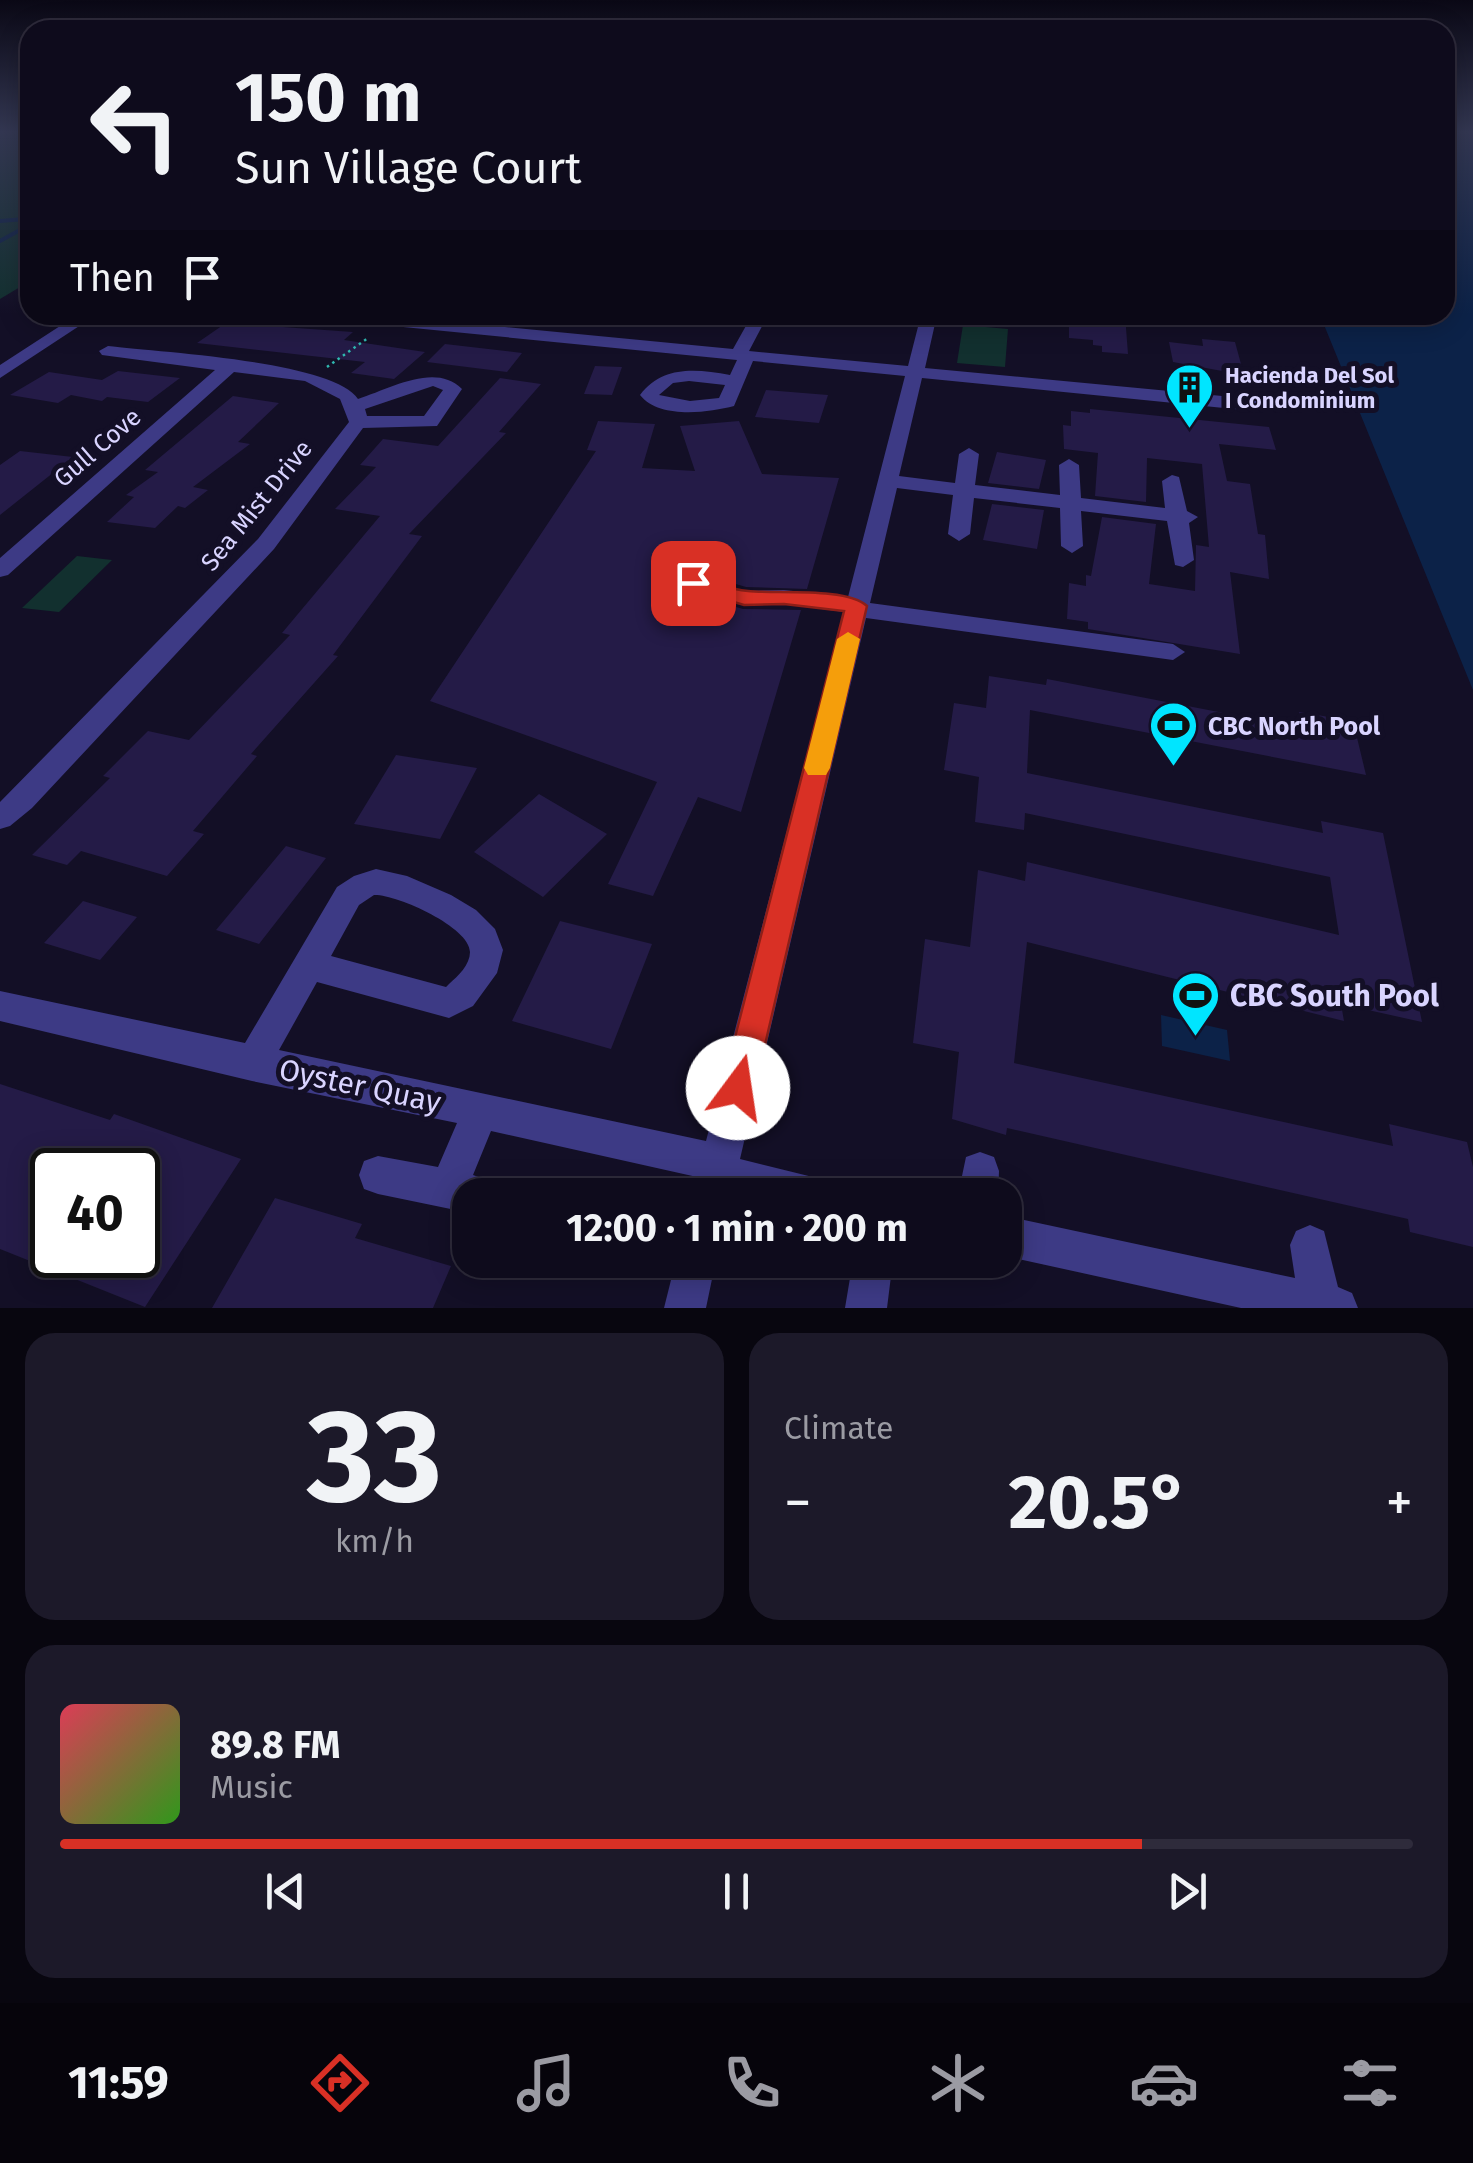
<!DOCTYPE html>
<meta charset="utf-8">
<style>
body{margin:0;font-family:"Fira Sans",sans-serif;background:#1c1929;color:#f1f3f6;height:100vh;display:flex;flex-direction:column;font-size:38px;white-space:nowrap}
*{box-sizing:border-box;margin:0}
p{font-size:32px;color:#9b9ba3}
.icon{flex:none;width:55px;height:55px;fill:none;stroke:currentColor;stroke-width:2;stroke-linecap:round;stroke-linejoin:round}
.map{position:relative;height:1308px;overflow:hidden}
.sheet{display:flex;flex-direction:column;gap:25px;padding:25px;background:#08060f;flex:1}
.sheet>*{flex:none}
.top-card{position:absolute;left:20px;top:20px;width:1435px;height:305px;border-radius:30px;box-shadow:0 5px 25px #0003,0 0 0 2px #2e2b3b;background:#0e0b1c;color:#f1f3f6;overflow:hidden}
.speed{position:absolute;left:30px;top:1148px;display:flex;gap:20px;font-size:50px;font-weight:700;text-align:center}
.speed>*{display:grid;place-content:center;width:130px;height:130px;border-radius:50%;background:#0e0b1c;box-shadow:0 5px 25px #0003,0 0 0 2px #2e2b3b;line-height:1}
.speed .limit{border:5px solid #111;border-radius:15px;background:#fff;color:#111}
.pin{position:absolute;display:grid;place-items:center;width:85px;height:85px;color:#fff;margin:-42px;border-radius:20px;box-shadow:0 5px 15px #0006}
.me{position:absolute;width:110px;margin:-55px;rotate:14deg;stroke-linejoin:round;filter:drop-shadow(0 0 8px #0008)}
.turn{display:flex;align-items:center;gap:35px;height:210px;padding:0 50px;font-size:45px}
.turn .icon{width:130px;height:130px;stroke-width:2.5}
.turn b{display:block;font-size:70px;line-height:85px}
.then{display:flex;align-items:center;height:95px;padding:0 50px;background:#0003;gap:20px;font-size:38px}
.big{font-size:75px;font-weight:700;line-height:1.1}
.sheet .tile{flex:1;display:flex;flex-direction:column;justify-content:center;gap:15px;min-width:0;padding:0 35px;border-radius:30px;background:#1c1929}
.sheet .dial{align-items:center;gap:0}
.dial b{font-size:130px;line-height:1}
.song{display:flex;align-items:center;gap:30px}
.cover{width:120px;height:120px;border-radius:15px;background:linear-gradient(135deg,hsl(350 70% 55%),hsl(110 70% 35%))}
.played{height:10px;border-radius:5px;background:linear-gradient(90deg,#d93025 80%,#2e2b3b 80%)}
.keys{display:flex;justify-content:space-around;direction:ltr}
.heat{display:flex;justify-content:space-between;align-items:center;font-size:55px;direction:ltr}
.sheet .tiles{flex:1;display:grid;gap:25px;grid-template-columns:1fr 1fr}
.tile:last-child{grid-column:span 2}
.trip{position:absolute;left:452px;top:1178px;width:570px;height:100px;border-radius:30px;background:#0e0b1c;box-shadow:0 5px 25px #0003,0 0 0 2px #2e2b3b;font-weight:700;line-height:100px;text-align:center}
.dock{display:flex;height:160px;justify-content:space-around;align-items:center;background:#06040b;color:#9b9ba3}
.dock .icon{width:70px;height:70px}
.dock .active{color:#d93025}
.dock b{font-size:45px;color:#f1f3f6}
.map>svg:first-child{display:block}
.green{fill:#12302f}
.water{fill:#0c2248}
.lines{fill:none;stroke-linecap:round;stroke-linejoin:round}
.stream{stroke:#0c2248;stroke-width:4}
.building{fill:#241b47;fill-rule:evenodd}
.path{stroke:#2fb8b0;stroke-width:2.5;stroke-dasharray:2.5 4;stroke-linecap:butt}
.minor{fill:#3d3a85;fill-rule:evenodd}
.route{fill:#d93025;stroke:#8d1f18;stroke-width:2.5}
.slow{fill:#f59e0b}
.labels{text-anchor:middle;stroke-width:10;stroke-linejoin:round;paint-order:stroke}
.far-poi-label{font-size:22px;font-weight:bold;fill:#d9d4ff;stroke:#130f26;text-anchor:start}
.street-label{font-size:25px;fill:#d9d4ff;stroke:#130f26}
.poi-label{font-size:25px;font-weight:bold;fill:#d9d4ff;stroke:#130f26;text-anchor:start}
.near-poi-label{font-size:30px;font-weight:bold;fill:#d9d4ff;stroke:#130f26;text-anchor:start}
.near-street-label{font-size:30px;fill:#d9d4ff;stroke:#130f26}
</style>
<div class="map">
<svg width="1473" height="1308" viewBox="0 0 1473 1308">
<rect width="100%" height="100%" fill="#130f26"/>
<path class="green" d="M 0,131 L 30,131 L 30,228 L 21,232 L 30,243 L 30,281 L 0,299 Z
M 963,325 L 1008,329 L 1005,367 L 957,363 Z
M 77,556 L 112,560 L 59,612 L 22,608 Z"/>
<path class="water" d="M 1445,131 L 1473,131 L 1473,690 L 1320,315 L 1445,315 Z
M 1161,1015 L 1227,1030 L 1230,1061 L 1162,1046 Z"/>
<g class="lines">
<path class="stream" d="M 0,221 L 25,219 L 27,226 L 0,241"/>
</g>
<path class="building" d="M 1069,315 L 1125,315 L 1128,354 L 1102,352 L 1102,346 L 1093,345 L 1093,340 L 1069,338 Z
M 226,323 L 353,332 L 344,340 L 425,352 L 394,379 L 351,373 L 365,362 L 197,343 Z
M 1202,339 L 1235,342 L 1244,375 L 1173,362 L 1169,342 L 1203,346 Z
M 445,344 L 522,353 L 507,372 L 427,362 Z
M 595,366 L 622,367 L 612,395 L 584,394 Z
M 118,371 L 180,378 L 148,402 L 107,397 L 102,401 L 71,395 L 58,403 L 10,395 L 49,372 L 102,380 Z
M 500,378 L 541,384 L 499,432 L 506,433 L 409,534 L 422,536 L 333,655 L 338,656 L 251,754 L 257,756 L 193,831 L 204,834 L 167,876 L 81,851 L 67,865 L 32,855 L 110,778 L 103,776 L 148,731 L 189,740 L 290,635 L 282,633 L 380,516 L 335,509 L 376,467 L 360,465 L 383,439 L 438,446 Z
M 766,390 L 828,395 L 819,423 L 755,417 Z
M 233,396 L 279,403 L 238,442 L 250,444 L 193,487 L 208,490 L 185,508 L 178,506 L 155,528 L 107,522 L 134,497 L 126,495 L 158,472 L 145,470 Z
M 1090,409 L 1269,427 L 1276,450 L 1219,444 L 1227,481 L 1250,484 L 1258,534 L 1265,535 L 1269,579 L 1230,572 L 1240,654 L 1088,629 L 1088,622 L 1067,619 L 1069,583 L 1086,586 L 1086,575 L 1091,576 L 1102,517 L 1156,524 L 1149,584 L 1195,591 L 1196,545 L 1209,547 L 1202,464 L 1147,458 L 1146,502 L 1095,496 L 1098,453 L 1064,449 L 1063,425 L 1071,426 L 1071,411 L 1090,413 Z
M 598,421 L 655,424 L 642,468 L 695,471 L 680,426 L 739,421 L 762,474 L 839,478 L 807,589 L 746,587 L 668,564 L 652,574 L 658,584 L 743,609 L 801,610 L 741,812 L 698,797 L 653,896 L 608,884 L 657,782 L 430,701 L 596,451 L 587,450 Z
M 20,451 L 73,457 L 0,515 L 0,465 Z
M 997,452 L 1046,460 L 1039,489 L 988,483 Z
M 992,504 L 1044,510 L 1037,549 L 983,540 Z
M 989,676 L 1046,685 L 1047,679 L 1302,728 L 1299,712 L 1353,721 L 1366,775 L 1030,710 L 1027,773 L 1323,833 L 1321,821 L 1383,833 L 1422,1022 L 1341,1004 L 1344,1021 L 1027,942 L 1014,1063 L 1393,1146 L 1389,1124 L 1467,1142 L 1473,1167 L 1473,1247 L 1410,1232 L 1408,1219 L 1007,1128 L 1006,1135 L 952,1119 L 959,1052 L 913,1043 L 925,939 L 970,947 L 978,870 L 1025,881 L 1027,862 L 1339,935 L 1330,877 L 1025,813 L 1024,830 L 975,822 L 979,777 L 944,770 L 954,703 L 986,708 Z
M 396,755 L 477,768 L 440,839 L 354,824 Z
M 539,794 L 607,834 L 543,897 L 474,852 Z
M 286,846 L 326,858 L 259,944 L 216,930 Z
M 83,901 L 137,917 L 100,960 L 44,943 Z
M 560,921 L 652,944 L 611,1049 L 512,1021 Z
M 0,1084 L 110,1120 L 114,1114 L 241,1159 L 145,1307 L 0,1249 ZM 52,1170 L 138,1170 L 138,1255 L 52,1255 Z
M 275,1198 L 362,1224 L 355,1238 L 451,1266 L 433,1308 L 212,1308 Z"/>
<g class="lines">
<path class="path" d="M 327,367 L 368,338"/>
<path class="minor" d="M 77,315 L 96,315 L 0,378 L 0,365 Z
M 324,315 L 382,315 L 733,349 L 752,315 L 768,315 L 749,351 L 908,366 L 921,315 L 937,315 L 925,368 L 1254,399 L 1263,405 L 1254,411 L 922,378 L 899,476 L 955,483 L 959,454 L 969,448 L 979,454 L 975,485 L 1060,495 L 1059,465 L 1069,459 L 1079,465 L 1081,498 L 1165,508 L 1162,481 L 1172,475 L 1179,477 L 1187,511 L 1198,517 L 1189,523 L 1194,560 L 1183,567 L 1175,565 L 1167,521 L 1081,511 L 1083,546 L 1072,553 L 1061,546 L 1060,508 L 974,498 L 970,534 L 959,541 L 948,534 L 953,495 L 897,488 L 870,603 L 1173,644 L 1185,652 L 1173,660 L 866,618 L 740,1159 L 829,1181 L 835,1195 L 692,1195 L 697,1177 L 491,1131 L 473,1175 L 490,1181 L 496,1195 L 470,1195 L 470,1213 L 378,1194 L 364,1189 L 359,1175 L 364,1161 L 378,1156 L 438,1167 L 457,1123 L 252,1081 L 0,1021 L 0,991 L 245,1043 L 337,887 L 354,876 L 376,869 L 407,876 L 451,895 L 476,910 L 495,929 L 503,950 L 497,973 L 473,1006 L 449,1018 L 317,982 L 279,1050 L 706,1141 L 844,612 L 784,604 L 744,605 L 659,580 L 656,575 L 667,568 L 745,591 L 784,590 L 848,597 L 905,376 L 753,361 L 734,406 C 707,413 659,419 640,395 C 663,365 696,369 730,375 L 737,360 L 332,320 ZM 689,381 L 725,385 L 719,398 L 690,401 L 659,395 L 673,383 ZM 374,895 C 396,894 470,927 470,952 C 470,965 458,976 449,984 L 446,987 L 331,956 L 359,905 Z
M 583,315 L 634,315 L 639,319 C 627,327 595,323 583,315 Z
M 108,346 C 157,352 334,361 358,399 C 390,389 435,362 462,389 L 437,426 L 363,428 L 274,549 L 32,808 L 10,826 L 0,829 L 0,802 L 258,539 L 349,422 L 340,399 L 305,381 L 234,372 L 8,575 L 0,577 L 0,558 L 215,370 L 102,355 L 99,351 ZM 433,386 L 443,390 L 424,416 L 367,416 L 365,409 Z
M 980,1152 L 994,1157 L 999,1171 L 998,1195 L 958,1195 L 966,1157 Z
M 1005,1216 L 1295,1278 L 1290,1245 L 1296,1231 L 1310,1225 L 1324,1231 L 1338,1287 L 1352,1293 L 1358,1308 L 1241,1308 L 1005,1256 Z
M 676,1260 L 716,1260 L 706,1308 L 664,1308 Z
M 853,1260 L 893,1260 L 887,1308 L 845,1308 Z"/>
</g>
<linearGradient id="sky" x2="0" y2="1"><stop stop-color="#0a0815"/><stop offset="0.42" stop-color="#333752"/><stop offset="1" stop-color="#333752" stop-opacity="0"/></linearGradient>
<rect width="1473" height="314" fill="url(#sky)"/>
<path class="route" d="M 693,577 C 711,581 730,590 748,591 C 775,594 848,587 867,606 L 755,1088 L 750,1100 L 738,1104 L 727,1100 L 722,1088 L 844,611 L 784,604 L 744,605 L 685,588 L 682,583 Z"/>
<path class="slow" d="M 848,632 L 860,639 L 830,768 L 826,775 L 808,775 L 804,768 L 837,639 Z"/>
<defs>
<symbol id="building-pin" viewBox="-11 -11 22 30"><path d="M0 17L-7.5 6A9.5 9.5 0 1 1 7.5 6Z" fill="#00e5ff" stroke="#130f26"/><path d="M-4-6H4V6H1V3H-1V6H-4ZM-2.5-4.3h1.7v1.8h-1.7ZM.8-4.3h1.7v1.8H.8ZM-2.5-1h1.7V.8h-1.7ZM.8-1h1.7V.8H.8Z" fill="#111"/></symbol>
<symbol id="stadium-pin" viewBox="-11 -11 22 30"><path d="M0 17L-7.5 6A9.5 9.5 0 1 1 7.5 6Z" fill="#00e5ff" stroke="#130f26"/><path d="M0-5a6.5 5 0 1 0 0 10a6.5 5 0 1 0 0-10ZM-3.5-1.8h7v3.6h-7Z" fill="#111"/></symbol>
</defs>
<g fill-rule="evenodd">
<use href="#building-pin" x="1162" y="360" width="55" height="75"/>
<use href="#stadium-pin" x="1146" y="698" width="55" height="75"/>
<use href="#stadium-pin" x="1168" y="968" width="55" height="75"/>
</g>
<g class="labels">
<g class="far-poi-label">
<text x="1225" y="383">Hacienda Del Sol<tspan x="1225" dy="25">I Condominium</tspan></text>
</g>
<g class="street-label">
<text transform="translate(97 447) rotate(-41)" y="9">Gull Cove</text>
<text transform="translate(256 505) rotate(-51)" y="9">Sea Mist Drive</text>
</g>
<g class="poi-label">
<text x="1208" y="735">CBC North Pool</text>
</g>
<g class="near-poi-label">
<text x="1230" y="1006">CBC South Pool</text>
</g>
<g class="near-street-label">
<text transform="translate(360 1086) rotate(12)" y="10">Oyster Quay</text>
</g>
</g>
</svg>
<div class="speed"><div class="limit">40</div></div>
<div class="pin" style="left:693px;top:583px;background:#d93025"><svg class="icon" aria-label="arrive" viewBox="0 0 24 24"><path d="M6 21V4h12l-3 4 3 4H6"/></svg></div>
<svg class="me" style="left:738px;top:1088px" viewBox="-20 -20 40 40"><circle r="19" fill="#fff"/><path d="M0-13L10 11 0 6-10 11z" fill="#d93025"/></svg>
<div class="trip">12:00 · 1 min · 200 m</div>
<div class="top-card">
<div class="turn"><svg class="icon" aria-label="left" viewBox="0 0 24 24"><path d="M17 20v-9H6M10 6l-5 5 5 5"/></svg><div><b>150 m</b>Sun Village Court</div></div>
<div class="then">Then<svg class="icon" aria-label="arrive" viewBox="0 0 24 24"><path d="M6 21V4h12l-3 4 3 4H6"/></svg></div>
</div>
</div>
<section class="sheet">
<div class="tiles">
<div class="tile dial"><b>33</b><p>km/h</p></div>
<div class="tile"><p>Climate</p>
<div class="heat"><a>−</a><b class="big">20.5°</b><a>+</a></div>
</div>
<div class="tile">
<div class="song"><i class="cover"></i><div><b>89.8 FM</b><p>Music</p></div></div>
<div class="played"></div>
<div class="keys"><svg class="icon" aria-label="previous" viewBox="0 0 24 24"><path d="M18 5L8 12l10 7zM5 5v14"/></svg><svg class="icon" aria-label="pause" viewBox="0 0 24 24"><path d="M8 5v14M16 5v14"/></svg><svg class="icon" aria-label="next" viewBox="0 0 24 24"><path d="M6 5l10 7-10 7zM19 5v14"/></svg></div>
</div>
</div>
</section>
<nav class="dock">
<b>11:59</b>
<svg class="icon active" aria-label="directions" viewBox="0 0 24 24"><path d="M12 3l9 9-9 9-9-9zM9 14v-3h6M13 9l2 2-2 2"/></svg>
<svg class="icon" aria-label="music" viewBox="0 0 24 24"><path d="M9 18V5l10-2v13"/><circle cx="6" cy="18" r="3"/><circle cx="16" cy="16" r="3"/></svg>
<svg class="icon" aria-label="phone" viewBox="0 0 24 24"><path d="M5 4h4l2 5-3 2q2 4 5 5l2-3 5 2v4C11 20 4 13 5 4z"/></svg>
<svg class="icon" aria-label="climate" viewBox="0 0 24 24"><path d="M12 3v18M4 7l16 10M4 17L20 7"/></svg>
<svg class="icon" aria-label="car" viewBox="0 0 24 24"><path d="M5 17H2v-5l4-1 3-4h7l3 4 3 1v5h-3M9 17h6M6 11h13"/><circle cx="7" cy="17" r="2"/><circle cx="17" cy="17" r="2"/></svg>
<svg class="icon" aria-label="filters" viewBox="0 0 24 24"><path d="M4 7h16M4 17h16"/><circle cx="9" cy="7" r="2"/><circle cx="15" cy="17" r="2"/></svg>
</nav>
